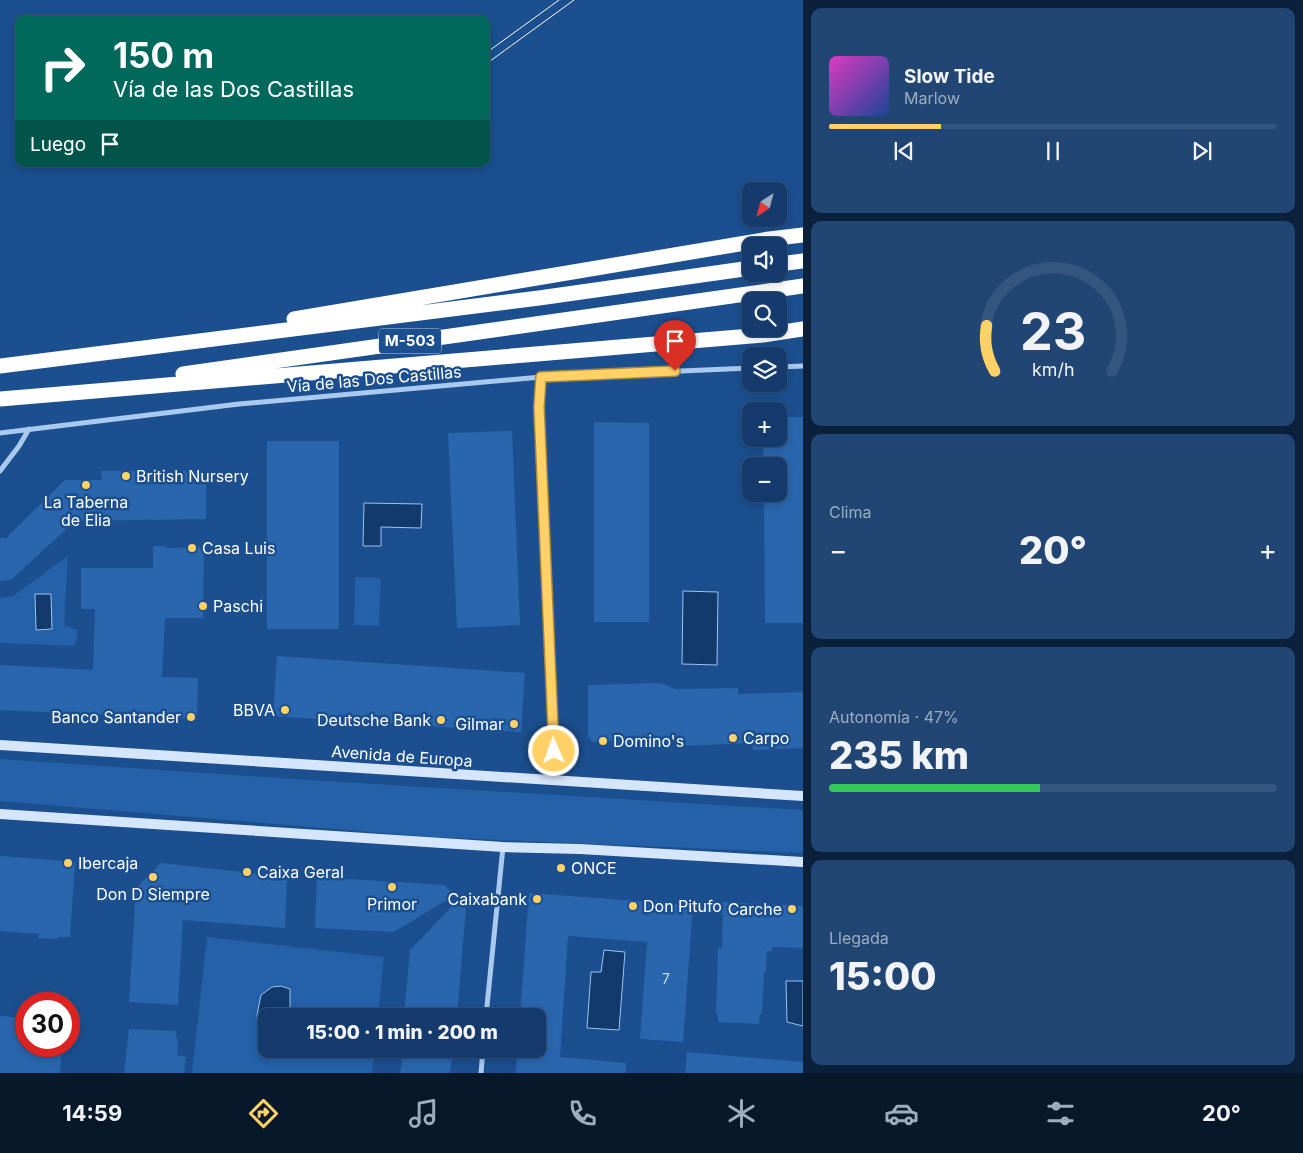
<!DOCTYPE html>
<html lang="es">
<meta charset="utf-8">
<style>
body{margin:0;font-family:Inter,sans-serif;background:#214673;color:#f1f3f6;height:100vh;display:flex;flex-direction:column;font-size:19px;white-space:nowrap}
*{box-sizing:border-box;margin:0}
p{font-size:16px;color:#9dadc1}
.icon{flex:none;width:28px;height:28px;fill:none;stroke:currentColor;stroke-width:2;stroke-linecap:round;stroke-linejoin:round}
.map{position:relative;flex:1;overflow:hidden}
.sheet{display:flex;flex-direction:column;gap:8px;padding:8px;background:#0b203b;width:500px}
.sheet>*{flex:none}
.banner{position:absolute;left:15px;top:15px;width:475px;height:152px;border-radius:10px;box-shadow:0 2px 8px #0003,0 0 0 1px #33557e;background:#00695c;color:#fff;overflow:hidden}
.needle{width:32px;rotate:216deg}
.controls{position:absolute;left:742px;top:182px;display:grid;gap:10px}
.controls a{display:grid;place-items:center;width:45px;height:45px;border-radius:10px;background:#143b6b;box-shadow:0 2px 8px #0003,0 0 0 1px #33557e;font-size:25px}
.speed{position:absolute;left:15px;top:992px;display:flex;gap:10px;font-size:25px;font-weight:700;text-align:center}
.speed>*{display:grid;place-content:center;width:65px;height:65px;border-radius:50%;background:#143b6b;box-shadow:0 2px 8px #0003,0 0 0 1px #33557e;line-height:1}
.speed .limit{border:8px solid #d22;background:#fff;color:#111}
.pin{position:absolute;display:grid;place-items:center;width:42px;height:42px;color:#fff;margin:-51px -21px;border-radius:50% 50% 50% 0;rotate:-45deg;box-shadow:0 0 5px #0007}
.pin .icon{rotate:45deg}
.me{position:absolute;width:55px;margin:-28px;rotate:358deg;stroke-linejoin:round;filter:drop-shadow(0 0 4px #0008)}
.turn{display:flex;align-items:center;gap:18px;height:105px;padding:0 15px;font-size:22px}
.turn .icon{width:65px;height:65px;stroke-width:2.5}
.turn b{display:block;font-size:35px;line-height:42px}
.then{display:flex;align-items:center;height:48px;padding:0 15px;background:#0003;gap:10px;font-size:19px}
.big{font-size:38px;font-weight:800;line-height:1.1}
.sheet .widget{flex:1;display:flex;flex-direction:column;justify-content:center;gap:8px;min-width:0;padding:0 18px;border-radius:10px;background:#214673}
.sheet .dial{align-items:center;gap:0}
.dial svg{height:130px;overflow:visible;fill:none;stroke:#33557e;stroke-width:7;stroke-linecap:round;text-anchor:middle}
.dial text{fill:#f1f3f6;stroke:none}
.song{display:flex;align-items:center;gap:15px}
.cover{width:60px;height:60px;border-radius:8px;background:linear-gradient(135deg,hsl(310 70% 55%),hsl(220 70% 35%))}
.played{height:5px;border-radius:2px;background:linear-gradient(90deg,#ffd166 25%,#33557e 25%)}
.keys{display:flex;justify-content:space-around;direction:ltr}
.heat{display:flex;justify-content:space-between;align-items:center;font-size:28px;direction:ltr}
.charge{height:8px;border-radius:4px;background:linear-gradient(90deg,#34c759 47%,#33557e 0)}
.trip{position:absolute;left:258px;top:1008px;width:288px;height:50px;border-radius:10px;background:#143b6b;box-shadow:0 2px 8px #0003,0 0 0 1px #33557e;font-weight:800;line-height:50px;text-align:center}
.menu{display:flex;height:80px;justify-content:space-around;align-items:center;background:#08182b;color:#9dadc1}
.menu .icon{width:35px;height:35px}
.menu .active{color:#ffd166}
.menu b{font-size:22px;color:#f1f3f6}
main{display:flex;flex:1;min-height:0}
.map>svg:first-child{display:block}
.green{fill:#2461a8}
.water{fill:#123a6d;stroke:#9cc4f0}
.building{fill:#2a66ad}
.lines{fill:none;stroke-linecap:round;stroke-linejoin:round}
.street{stroke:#a9c9ee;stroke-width:5}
.secondary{stroke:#d6e6fa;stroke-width:10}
.highway{stroke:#fff;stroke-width:15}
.tram{stroke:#fff;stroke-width:1}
.route-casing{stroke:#a68842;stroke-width:12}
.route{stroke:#ffd166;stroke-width:9}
.poi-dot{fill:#ffd166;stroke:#1b4f8f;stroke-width:2}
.labels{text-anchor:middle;stroke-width:5;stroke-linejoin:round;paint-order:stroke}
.number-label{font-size:14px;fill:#cad9ea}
.shield{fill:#1b4f8f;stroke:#bbcadd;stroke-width:1}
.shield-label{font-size:15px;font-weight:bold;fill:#fff}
.street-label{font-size:16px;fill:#fff;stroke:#1b4f8f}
.poi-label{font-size:16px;fill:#fff;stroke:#1b4f8f;text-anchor:start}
</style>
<main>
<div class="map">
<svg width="803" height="1073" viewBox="0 0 803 1073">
<rect width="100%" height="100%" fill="#1b4f8f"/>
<path class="green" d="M 68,556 L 64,625 L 78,630 L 75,646 L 0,643 L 0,598 L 13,596 Z
M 355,577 L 381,578 L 379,626 L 354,625 Z
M 0,759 L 309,780 L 803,810 L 803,853 L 431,837 L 0,801 Z
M 207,937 L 384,957 L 378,1016 L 266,1016 L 266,1049 L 375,1049 L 372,1073 L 192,1073 Z"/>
<path class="water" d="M 364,503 L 422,504 L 421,528 L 381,527 L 381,546 L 363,546 Z
M 683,591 L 718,592 L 717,665 L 682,664 Z
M 35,594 L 51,594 L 52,629 L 36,630 Z
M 604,950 L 625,952 L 619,1030 L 587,1028 L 591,972 L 601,972 Z
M 786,981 L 803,981 L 803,1026 L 787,1022 Z
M 281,986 L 290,989 L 290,1007 L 295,1016 L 266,1016 L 266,1030 L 258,1023 L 257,1015 L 261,995 L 272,987 Z"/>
<path class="building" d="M 779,417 L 803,417 L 803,623 L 765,623 L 764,494 L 779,494 L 779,466 L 764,466 L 763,439 L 779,439 Z
M 594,422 L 649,423 L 649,622 L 594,622 Z
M 512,431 L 520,625 L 457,628 L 448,433 Z
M 267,441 L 339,441 L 339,629 L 267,629 Z
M 101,471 L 206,471 L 206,519 L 75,521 L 11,580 L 0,581 L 0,538 L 6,538 L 65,480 L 102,480 Z
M 153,546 L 166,546 L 166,548 L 204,547 L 203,618 L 165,618 L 162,677 L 198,678 L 197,719 L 0,710 L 0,665 L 93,670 L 95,609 L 81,609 L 81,568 L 153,568 Z
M 277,656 L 525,673 L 521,732 L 273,716 Z
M 660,683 L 676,689 L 738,688 L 738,694 L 803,692 L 803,748 L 753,750 L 752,743 L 679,746 L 678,739 L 591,742 L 591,738 L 588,738 L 588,685 Z
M 0,856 L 75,862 L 70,937 L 58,937 L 58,939 L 38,938 L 39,934 L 0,931 Z
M 161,863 L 287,877 L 285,928 L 183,920 L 178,1005 L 129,1002 L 136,888 Z
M 317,877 L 444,885 L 455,895 L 394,932 L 315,928 Z
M 529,893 L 693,905 L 683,1042 L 640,1039 L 647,942 L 568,936 L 560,1057 L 626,1063 L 626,1073 L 516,1073 L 517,1049 L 536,1049 L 536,1016 L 520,1016 Z
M 459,899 L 466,907 L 457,1016 L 404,1016 L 410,950 Z
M 722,902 L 803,906 L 803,948 L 772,947 L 772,952 L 767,951 L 766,972 L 764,972 L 762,1014 L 760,1014 L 759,1024 L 718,1022 L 718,1014 L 716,1014 L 718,948 L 722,948 L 723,915 L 721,915 Z
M 0,1016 L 26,1018 L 26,1046 L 62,1046 L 60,1073 L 0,1073 Z
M 129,1029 L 176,1031 L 176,1038 L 178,1039 L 177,1055 L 186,1057 L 184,1073 L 124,1073 Z
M 687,1052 L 803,1062 L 803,1073 L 685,1073 Z
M 403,1056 L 452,1059 L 450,1073 L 400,1073 Z"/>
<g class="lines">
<path class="street" d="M 779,367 L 803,366
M 541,377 L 539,407 L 554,751 L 552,780
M 0,433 L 239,404 L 541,377 L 751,368
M 0,471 L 19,446 L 29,429
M 486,1016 L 503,847
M 481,1073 L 483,1049"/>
<path class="secondary" d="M 0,745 L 803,796
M 0,814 L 503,847 L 580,849 L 803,862"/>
<path class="highway" d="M 779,264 L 803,261
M 294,319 L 769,239 L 803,235
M 0,366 L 539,298 L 751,268
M 183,374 L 803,286
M 0,399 L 763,335 L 803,329"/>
<path class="tram" d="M 486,53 L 559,0
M 486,64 L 574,0"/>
</g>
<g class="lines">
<defs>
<path id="route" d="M 554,751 L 539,407 L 541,377 L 675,371"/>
</defs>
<use href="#route" class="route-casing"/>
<use href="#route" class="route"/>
</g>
<g class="poi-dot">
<circle cx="126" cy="476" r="5"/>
<circle cx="86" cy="485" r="5"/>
<circle cx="192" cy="548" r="5"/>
<circle cx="203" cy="606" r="5"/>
<circle cx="285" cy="710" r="5"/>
<circle cx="191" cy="717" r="5"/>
<circle cx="441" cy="720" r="5"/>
<circle cx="514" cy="724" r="5"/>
<circle cx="733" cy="738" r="5"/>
<circle cx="603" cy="741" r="5"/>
<circle cx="68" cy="863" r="5"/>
<circle cx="561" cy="868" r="5"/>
<circle cx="247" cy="872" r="5"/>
<circle cx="153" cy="877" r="5"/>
<circle cx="392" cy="887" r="5"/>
<circle cx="537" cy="899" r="5"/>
<circle cx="633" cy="906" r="5"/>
<circle cx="792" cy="909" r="5"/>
</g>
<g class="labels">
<g class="number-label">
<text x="666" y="984">7</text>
</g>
<rect class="shield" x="379" y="328.5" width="62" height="25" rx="4"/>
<g class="shield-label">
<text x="410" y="346">M-503</text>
</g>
<g class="street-label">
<text transform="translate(374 379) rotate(-5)" y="6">Vía de las Dos Castillas</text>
<text transform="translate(402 756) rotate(4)" y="6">Avenida de Europa</text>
</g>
<g class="poi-label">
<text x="136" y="482">British Nursery</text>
<text x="86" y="508" text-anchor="middle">La Taberna<tspan x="86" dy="18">de Elia</tspan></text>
<text x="202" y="554">Casa Luis</text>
<text x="213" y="612">Paschi</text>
<text x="275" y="716" text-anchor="end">BBVA</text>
<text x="181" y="723" text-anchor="end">Banco Santander</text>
<text x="431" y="726" text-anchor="end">Deutsche Bank</text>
<text x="504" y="730" text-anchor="end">Gilmar</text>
<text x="743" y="744">Carpo</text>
<text x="613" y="747">Domino's</text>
<text x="78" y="869">Ibercaja</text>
<text x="571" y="874">ONCE</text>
<text x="257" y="878">Caixa Geral</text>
<text x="153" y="900" text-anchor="middle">Don D Siempre</text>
<text x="527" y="905" text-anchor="end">Caixabank</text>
<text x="392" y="910" text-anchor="middle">Primor</text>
<text x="643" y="912">Don Pitufo</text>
<text x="782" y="915" text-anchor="end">Carche</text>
</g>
</g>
</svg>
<div class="controls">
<a><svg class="needle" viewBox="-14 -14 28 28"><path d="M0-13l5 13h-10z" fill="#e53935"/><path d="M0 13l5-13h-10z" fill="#9dadc1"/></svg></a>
<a><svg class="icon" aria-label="sound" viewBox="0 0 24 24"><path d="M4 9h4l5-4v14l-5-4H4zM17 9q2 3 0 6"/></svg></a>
<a><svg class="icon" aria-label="search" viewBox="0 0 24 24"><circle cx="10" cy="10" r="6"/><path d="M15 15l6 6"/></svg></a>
<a><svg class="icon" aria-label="layers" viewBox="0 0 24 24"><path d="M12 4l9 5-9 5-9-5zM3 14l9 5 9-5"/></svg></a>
<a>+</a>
<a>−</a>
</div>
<div class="speed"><div class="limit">30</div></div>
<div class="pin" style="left:675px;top:371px;background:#d93025"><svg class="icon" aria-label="arrive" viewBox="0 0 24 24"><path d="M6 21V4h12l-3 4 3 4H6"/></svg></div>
<svg class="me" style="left:554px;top:751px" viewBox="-20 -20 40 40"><circle r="17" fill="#ffd166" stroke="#fff" stroke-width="3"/><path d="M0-11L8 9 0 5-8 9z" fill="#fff"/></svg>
<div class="trip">15:00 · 1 min · 200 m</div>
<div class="banner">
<div class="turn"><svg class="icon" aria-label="right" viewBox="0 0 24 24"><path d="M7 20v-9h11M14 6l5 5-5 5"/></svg><div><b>150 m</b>Vía de las Dos Castillas</div></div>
<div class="then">Luego<svg class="icon" aria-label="arrive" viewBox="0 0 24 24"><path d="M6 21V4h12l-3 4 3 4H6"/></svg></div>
</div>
</div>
<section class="sheet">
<div class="widget">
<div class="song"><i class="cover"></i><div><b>Slow Tide</b><p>Marlow</p></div></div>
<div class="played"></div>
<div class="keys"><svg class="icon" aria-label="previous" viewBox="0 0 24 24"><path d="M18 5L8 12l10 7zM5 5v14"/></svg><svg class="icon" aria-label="pause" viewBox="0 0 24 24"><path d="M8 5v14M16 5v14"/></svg><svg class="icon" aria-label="next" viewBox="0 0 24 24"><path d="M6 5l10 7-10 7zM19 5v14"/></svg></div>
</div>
<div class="widget dial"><svg viewBox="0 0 100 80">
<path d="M14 69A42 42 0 1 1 86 69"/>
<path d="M14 69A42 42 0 0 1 9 41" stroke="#ffd166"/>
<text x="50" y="56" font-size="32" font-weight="700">23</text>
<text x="50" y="72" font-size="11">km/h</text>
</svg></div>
<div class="widget"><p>Clima</p>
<div class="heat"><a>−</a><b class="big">20°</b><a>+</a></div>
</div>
<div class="widget"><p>Autonomía · 47%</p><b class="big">235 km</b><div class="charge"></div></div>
<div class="widget"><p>Llegada</p><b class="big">15:00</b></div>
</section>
</main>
<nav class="menu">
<b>14:59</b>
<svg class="icon active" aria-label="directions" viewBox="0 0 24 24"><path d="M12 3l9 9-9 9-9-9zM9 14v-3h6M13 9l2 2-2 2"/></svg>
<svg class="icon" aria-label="music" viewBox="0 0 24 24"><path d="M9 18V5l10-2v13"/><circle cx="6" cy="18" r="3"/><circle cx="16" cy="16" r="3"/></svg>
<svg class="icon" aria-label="phone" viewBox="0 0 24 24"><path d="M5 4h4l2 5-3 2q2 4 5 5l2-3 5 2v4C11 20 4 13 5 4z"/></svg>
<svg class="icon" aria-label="climate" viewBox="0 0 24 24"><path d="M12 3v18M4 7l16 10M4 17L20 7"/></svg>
<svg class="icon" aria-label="car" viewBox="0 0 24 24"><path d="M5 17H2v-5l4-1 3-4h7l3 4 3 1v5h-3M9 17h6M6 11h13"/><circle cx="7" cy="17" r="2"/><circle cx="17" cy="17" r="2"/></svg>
<svg class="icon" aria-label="filters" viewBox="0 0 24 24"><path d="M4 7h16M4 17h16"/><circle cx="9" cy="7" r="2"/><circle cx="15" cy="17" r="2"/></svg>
<b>20°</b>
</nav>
